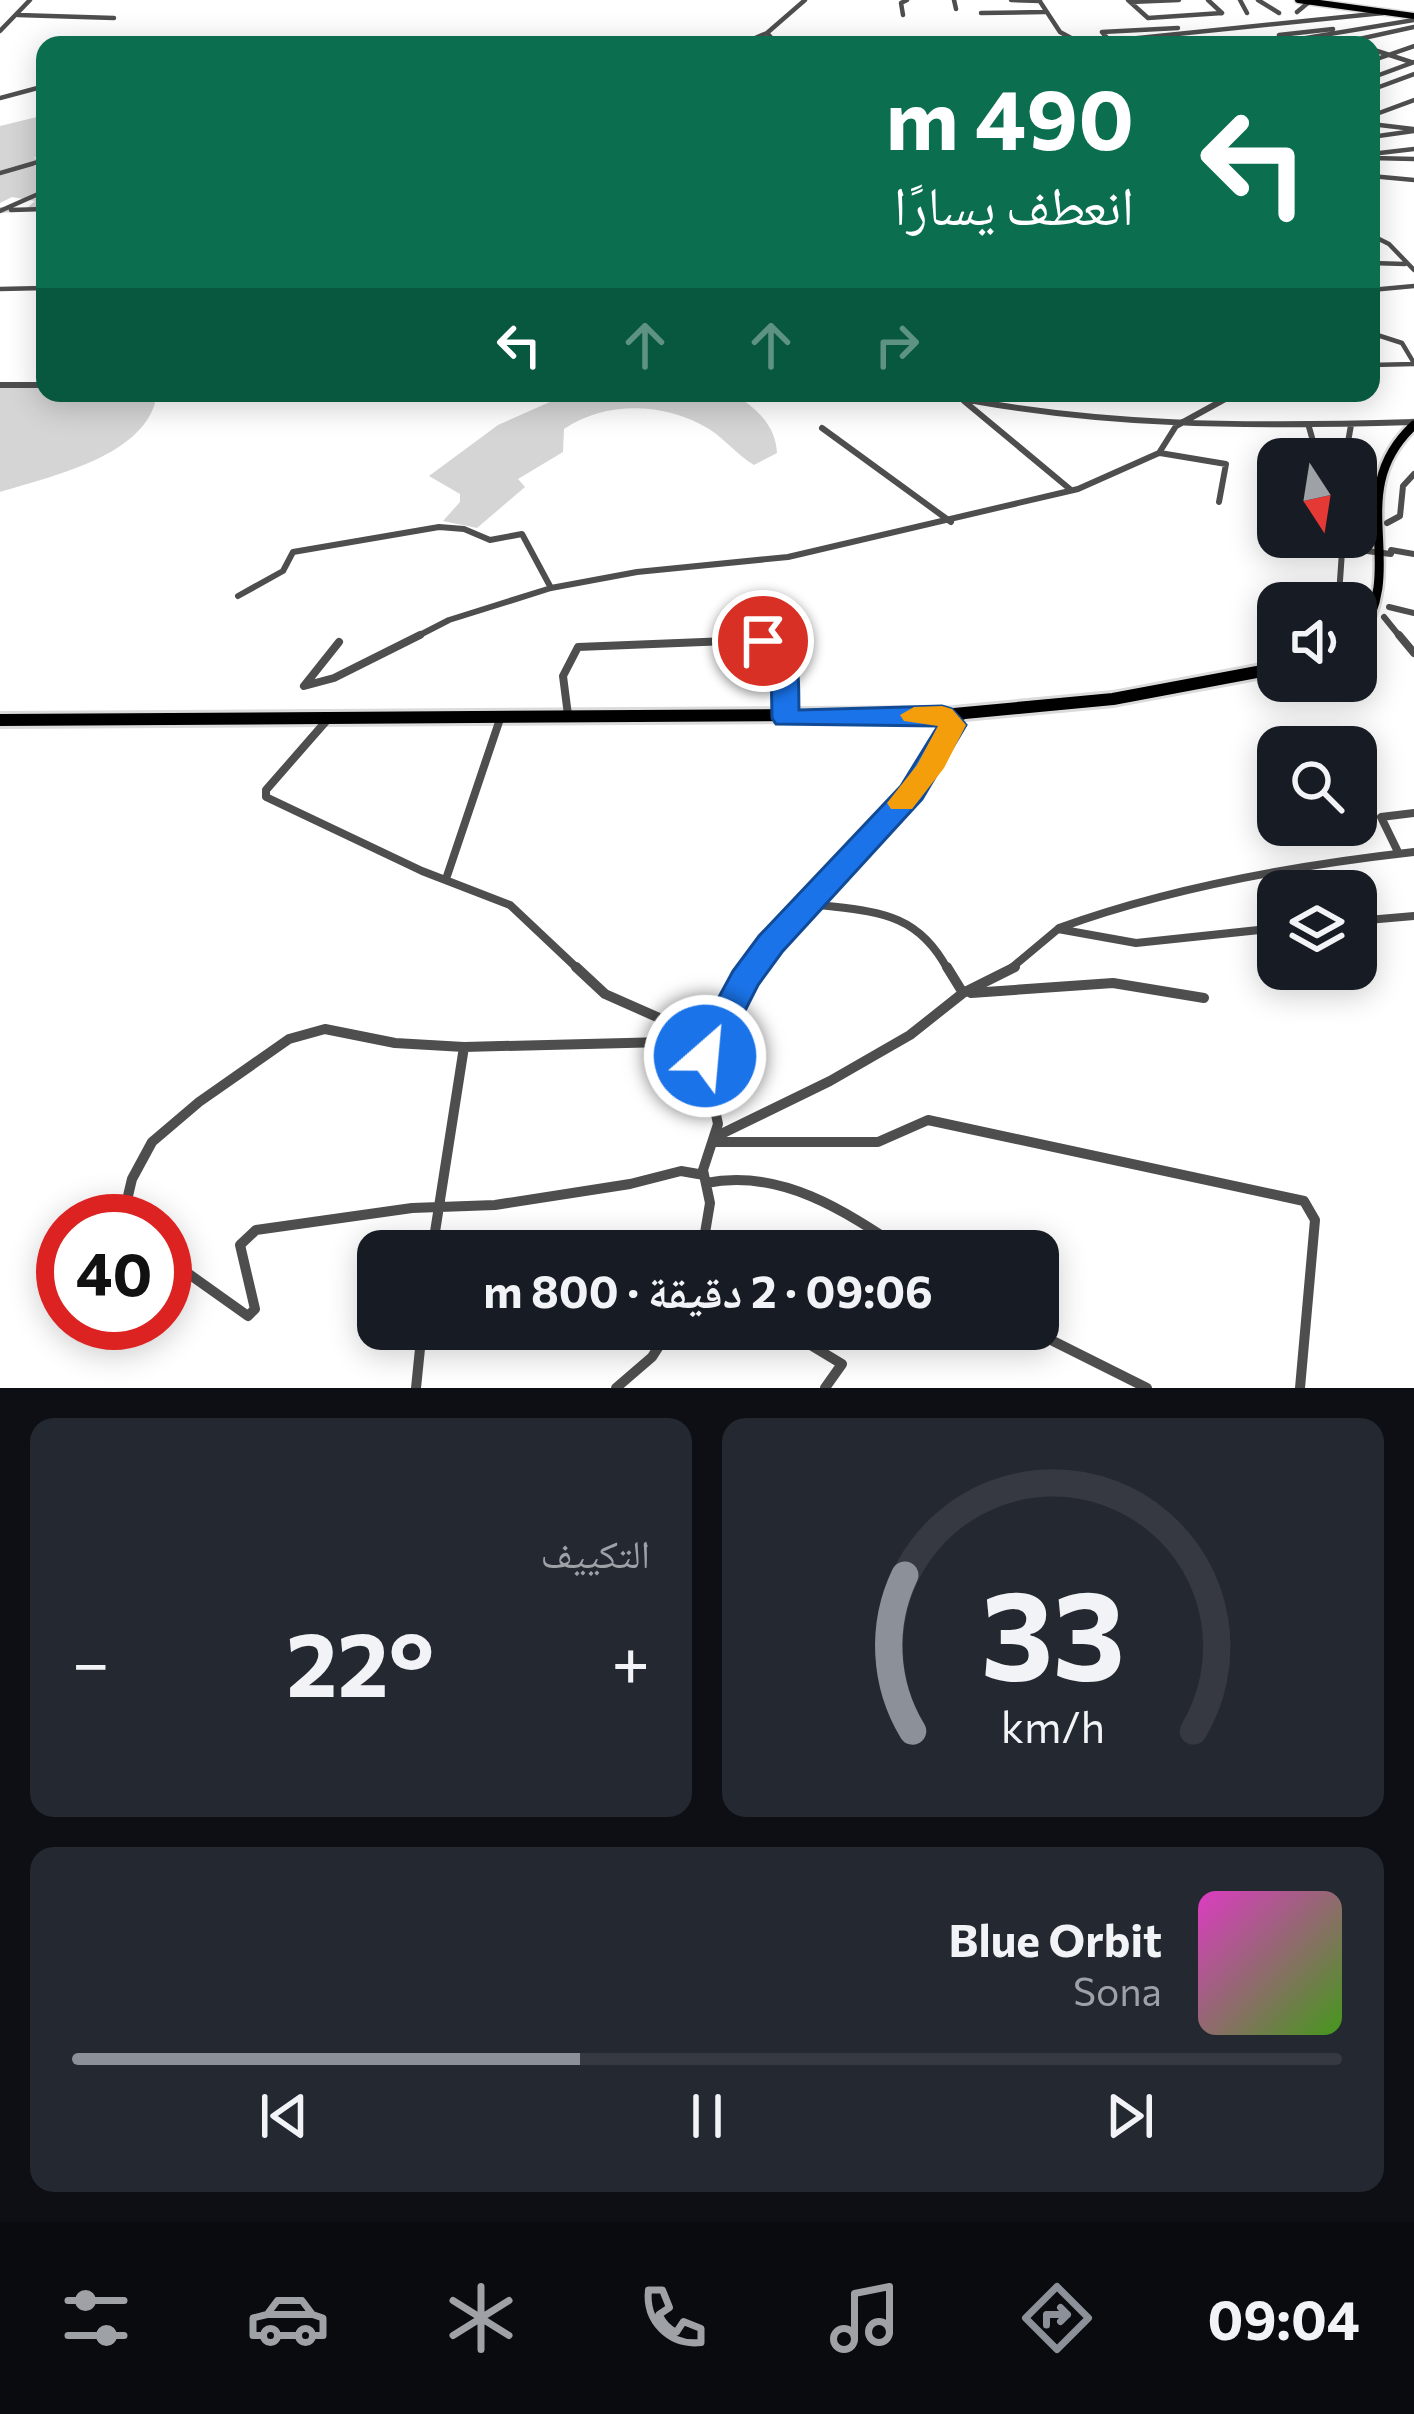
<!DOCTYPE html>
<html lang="ar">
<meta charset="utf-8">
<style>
body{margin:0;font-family:Commissioner,"Noto Naskh Arabic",sans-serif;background:#242831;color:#f1f3f6;direction:rtl;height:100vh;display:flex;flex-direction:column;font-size:45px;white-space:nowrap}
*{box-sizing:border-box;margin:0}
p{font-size:39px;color:#9ea1a6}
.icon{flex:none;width:66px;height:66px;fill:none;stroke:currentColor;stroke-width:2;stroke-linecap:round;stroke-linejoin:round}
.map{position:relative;height:1388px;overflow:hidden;direction:ltr}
.drawer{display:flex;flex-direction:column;gap:30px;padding:30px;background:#0d0f14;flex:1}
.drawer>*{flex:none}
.hud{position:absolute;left:36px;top:36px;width:1344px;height:366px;border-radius:24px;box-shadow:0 6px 30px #0003;direction:rtl;background:#0b6e4f;color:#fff;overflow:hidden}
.needle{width:78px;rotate:168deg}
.buttons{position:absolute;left:1257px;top:438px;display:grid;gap:24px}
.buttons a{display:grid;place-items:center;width:120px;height:120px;border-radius:24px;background:#171b24;box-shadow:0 6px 30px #0003;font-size:60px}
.speed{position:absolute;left:36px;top:1194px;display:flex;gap:24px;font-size:60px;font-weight:700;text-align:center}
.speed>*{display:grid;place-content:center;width:156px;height:156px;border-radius:50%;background:#171b24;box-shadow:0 6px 30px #0003;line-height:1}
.speed .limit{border:18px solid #d22;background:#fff;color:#111}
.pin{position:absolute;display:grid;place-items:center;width:102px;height:102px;color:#fff;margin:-51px;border:6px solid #fff;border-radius:50%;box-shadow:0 3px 12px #0007}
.me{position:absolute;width:132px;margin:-66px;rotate:27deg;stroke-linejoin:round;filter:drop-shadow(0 0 9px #0008)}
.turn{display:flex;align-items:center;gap:42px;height:252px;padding:0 48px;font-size:54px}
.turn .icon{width:156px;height:156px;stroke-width:2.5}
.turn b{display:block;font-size:84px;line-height:102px}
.lanes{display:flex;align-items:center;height:114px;padding:0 48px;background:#0003;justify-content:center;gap:60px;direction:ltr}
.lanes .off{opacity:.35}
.big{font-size:90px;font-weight:700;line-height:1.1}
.drawer .tile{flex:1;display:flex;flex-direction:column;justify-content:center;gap:18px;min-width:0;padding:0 42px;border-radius:24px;background:#242831}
.drawer .dial{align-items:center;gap:0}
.dial svg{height:312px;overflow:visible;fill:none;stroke:#363941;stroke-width:7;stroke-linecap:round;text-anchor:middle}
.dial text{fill:#f1f3f6;stroke:none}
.song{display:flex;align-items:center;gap:36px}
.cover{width:144px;height:144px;border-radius:18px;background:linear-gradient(135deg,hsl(310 70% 55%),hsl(100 70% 35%))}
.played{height:12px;border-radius:6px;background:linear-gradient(90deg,#8c9099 40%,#363941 40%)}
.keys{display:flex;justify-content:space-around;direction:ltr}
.heat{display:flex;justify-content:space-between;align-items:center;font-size:66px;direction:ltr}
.drawer .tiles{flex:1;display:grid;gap:30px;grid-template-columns:1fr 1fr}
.tile:last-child{grid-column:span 2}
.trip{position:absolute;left:357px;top:1230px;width:702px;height:120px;border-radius:24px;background:#171b24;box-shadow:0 6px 30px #0003;font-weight:700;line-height:120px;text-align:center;direction:rtl}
.dock{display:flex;height:192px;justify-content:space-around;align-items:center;background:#090b0e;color:#9ea1a6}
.dock .icon{width:84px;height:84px}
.dock .selected{color:#8c9099}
.dock b{font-size:54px;color:#f1f3f6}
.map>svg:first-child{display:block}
.green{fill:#d5d5d5}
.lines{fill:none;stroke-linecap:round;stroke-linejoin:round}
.major-far2-casing{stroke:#dbdbdb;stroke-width:9}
.major-far1-casing{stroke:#dbdbdb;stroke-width:14}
.major-casing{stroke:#dbdbdb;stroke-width:18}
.minor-far3{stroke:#4e4e4e;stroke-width:4.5}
.minor-far2{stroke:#4e4e4e;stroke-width:6}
.minor-far1{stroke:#4e4e4e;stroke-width:8}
.minor{stroke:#4e4e4e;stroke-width:10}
.major-far2{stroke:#000;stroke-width:6}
.major-far1{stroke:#000;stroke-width:9}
.major{stroke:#000;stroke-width:12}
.route{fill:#1a73e8;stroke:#114b97;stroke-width:3}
.slow{fill:#f59e0b}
</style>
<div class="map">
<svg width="1414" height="1388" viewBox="0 0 1414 1388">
<rect width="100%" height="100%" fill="#fff"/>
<path class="green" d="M 45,115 L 45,152 L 34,158 L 41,161 L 27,166 L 45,166 L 45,210 L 0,213 L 0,207 L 27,208 L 35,201 L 12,197 L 0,203 L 0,126 Z
M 0,385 L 45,386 L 45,393 L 143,393 L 155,403 C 139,458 48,477 0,492 Z
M 570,393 L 731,393 C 755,406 776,425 777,453 L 754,465 C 737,455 725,439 709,429 C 666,403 607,400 564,429 L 563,452 L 518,479 L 525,487 L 477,528 L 443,521 L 460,502 L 460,494 L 429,476 L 498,425 Z"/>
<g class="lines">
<defs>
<path id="major-far2" d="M 1298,0 L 1414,16"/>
<path id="major-far1" d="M 1358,638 C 1410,566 1341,493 1414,425"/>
<path id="major" d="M 1356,640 L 1360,635
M 0,720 L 954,714 L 1113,699 L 1278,668"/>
</defs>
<use href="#major-far2" class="major-far2-casing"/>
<use href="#major-far1" class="major-far1-casing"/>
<use href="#major" class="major-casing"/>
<path class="minor-far3" d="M 954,0 L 956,9
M 1011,0 L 1040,1
M 1039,0 L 1060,32 L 1084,45
M 1128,0 L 1148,18 L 1222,13
M 1208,0 L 1222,13
M 1240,0 L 1247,13
M 1258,0 L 1279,13
M 1130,2 L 1179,0
M 1297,12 L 1309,2
M 981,13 L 1045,12
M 18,15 L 114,18
M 903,15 L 901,3 L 907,0
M 0,31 L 30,0
M 767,33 L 778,45
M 1108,39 L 1102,32 L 1178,28
M 1285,41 L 1279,35 L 1333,29
M 1080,44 L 1383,13
M 739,45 L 767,33 L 805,0
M 1195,45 L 1270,41
M 1264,45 L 1414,20
M 1332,45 L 1414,27
M 1371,49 L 1411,62
M 1371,61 L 1414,46
M 1371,78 L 1414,62
M 1371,90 L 1414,74
M 0,98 L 45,86
M 1371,116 L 1414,100
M 1371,124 L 1413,129
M 1371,137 L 1414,131
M 1371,154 L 1414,149
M 1372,158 L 1414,159
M 0,173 L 45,160
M 1371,176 L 1414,180
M 11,210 L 45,209
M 0,211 L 45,191
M 1371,235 L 1389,244 L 1414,270
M 1371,263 L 1405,264
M 0,289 L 45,288
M 1371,290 L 1414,286
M 1371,333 L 1402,343 L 1414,363
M 1371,365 L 1414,364"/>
<path class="minor-far2" d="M 0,385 L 45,385
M 933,393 C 1093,427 1251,427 1414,422
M 964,401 L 1071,490
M 1309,427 L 1318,459
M 822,428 L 951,522
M 1160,453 L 1226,464 L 1219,502
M 1345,459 L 1351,425
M 1387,523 L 1400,516 L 1403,486 L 1414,474
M 1343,548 L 1391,554
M 1391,550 L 1414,554
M 1339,595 L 1343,537
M 238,596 L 283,571 L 293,552 L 439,527 L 464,529 L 490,540 L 522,534 L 551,588
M 1389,607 L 1414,613
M 1384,617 L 1401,638
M 414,638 L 449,620 L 551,588 L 637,572 L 788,557 L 1078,489 L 1159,453 L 1176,426 L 1236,393"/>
<path class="minor-far1" d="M 1399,635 L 1414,653
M 339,642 L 304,686 L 334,678 L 420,635
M 568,715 L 563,676 L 578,647 L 753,640 L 769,643 L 782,654 L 786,717
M 328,719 L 266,790 L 266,797 L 422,871 L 510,905 L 579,970
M 1398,852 L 1381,817 L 1414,813
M 446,879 L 500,719
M 811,904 C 872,912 916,909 948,970
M 1356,921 L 1414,916
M 1059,928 C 1169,888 1298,865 1414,852
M 754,970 L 770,944 L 912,792 L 952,725 L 965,714
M 1009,970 L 1058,929 L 1136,943 L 1278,928"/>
<path class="minor" d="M 576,967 L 605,994 L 709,1040
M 947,967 L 963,993
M 971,993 L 1113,983 L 1204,998
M 715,1137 L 830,1081 L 910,1035 L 963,993 L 1015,967
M 713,1142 L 878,1142 L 928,1120 L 1304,1201 L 1315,1220 L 1300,1388
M 706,1183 C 781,1168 845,1211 905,1251
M 122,1221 L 132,1179 L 152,1142 L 199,1102 L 289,1039 L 325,1029 L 395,1043 L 464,1047
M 432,1251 L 464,1047 L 705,1041
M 702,1251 L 710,1203 L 703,1170 L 718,1124 L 705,1063 L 709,1040 L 756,967
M 165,1257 L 248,1316 L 255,1309 L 240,1245 L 256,1230 L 412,1208 L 495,1205 L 630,1184 L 681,1171 L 704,1175
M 784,1329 L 842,1364 L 825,1388
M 1029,1329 L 1147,1388
M 416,1388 L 422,1329
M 616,1388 L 652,1357 L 670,1329"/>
<use href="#major-far2" class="major-far2"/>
<use href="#major-far1" class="major-far1"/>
<use href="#major" class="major"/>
</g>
<path class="route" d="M 763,633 C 803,644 798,674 799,710 L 942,706 L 952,709 L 966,725 L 922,799 L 782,952 L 758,985 L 717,1066 L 705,1069 L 692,1066 L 687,1056 L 733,971 L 759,936 L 901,786 L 938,726 L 776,724 L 772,718 L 771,660 L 750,641 Z"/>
<path class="slow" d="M 942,706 L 952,709 L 966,725 L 944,768 L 912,809 L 891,809 L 887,803 L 917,765 L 938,726 L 904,721 L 900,715 L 914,707 Z"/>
</svg>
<div class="buttons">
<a><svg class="needle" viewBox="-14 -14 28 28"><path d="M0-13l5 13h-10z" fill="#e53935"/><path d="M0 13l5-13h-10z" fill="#9ea1a6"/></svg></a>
<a><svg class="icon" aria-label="sound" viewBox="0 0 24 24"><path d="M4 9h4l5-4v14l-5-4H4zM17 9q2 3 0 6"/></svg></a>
<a><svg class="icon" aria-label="search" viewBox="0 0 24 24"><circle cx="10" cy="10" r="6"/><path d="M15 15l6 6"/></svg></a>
<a><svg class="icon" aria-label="layers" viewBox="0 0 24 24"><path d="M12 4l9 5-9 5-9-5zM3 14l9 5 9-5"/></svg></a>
</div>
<div class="speed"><div class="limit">40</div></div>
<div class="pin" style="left:763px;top:641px;background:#d93025"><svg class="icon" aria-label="arrive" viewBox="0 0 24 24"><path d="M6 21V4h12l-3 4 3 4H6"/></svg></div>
<svg class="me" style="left:705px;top:1056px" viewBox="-20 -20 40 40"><circle r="17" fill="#1a73e8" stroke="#fff" stroke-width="3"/><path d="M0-11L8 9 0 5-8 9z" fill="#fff"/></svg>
<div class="trip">09:06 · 2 دقيقة · 800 m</div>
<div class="hud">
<div class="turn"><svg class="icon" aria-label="left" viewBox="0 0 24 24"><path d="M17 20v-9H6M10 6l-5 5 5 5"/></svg><div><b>490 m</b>انعطف يسارًا</div></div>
<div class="lanes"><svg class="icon" aria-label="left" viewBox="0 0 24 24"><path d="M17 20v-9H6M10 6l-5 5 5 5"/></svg><svg class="icon off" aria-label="ahead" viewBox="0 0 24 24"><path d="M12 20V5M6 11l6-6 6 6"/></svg><svg class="icon off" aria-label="ahead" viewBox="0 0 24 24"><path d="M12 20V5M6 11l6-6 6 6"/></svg><svg class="icon off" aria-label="right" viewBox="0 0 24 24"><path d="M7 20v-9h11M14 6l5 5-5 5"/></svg></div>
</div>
</div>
<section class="drawer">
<div class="tiles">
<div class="tile dial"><svg viewBox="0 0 100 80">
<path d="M14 69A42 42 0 1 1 86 69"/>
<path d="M14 69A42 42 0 0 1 12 29" stroke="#8c9099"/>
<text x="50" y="56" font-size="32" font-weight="700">33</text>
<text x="50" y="72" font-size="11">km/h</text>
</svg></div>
<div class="tile"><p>التكييف</p>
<div class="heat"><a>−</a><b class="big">22°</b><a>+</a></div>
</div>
<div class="tile">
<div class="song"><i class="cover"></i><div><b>Blue Orbit</b><p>Sona</p></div></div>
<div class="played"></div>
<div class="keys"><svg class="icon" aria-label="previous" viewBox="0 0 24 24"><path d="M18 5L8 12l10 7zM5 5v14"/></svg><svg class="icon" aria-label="pause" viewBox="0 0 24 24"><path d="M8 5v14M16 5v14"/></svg><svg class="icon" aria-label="next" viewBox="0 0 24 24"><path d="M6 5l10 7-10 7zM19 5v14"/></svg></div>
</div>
</div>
</section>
<nav class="dock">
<b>09:04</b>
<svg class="icon selected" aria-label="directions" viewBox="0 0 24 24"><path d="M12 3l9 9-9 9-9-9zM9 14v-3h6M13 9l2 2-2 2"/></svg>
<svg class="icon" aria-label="music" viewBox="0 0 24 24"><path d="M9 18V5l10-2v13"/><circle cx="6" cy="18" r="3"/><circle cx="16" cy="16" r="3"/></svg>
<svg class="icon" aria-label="phone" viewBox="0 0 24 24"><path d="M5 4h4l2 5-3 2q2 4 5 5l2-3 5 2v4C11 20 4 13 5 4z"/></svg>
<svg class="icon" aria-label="climate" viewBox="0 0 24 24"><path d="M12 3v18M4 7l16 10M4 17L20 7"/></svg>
<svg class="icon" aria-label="car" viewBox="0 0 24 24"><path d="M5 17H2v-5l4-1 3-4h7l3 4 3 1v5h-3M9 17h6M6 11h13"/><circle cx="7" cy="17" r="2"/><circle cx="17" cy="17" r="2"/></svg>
<svg class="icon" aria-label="filters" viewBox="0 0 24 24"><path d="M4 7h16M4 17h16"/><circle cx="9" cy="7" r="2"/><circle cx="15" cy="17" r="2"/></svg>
</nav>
